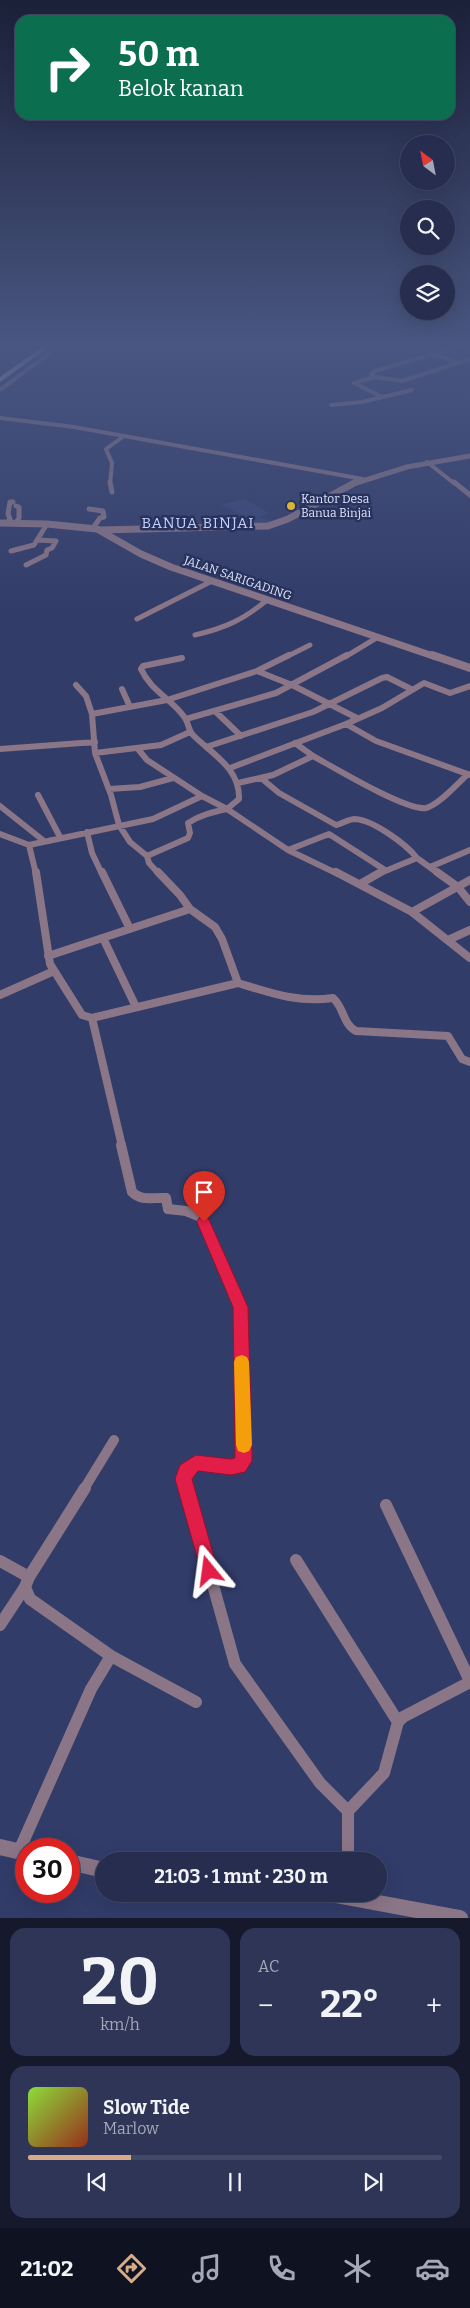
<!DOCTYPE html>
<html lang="id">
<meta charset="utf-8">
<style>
body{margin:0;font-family:Bitter,serif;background:#2e3556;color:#f1f3f6;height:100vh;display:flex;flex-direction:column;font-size:19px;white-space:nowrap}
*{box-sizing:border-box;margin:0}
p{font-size:16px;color:#a4a8b7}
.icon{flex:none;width:28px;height:28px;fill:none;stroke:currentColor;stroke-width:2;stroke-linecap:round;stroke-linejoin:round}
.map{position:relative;height:1918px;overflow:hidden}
.side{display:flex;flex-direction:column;gap:10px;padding:10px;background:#15192b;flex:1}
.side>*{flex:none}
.top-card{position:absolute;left:15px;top:15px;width:440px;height:105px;border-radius:15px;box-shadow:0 5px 20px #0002,0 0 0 1px #424966;background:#0b6e4f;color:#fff;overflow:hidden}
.needle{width:32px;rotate:328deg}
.buttons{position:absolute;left:400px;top:135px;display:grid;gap:10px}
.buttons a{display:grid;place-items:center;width:55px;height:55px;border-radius:50%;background:#262d4f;box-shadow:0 5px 20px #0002,0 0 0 1px #424966;font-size:25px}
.speed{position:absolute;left:15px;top:1838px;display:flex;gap:10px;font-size:25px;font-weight:700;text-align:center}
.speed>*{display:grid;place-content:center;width:65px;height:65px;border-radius:50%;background:#262d4f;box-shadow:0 5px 20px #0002,0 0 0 1px #424966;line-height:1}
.speed .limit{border:8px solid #d22;background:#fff;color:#111}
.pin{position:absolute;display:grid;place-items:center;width:42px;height:42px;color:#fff;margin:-51px -21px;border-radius:50% 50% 50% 0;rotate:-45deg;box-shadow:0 0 5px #0007}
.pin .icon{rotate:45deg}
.me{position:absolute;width:55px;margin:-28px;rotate:344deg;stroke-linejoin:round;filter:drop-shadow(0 0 4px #0008)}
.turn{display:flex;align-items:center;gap:18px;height:105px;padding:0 20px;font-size:22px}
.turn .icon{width:65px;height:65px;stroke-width:2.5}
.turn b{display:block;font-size:35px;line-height:42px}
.big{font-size:38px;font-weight:700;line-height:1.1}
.side .card{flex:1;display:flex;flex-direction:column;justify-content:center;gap:8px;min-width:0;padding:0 18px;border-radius:15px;background:#2e3556}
.side .dial{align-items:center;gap:0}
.dial b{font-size:65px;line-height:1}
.song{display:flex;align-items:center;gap:15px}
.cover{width:60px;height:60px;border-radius:8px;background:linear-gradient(135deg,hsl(90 70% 55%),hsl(10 70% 35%))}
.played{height:5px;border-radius:2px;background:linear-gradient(90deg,#d6ab8b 25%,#424966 25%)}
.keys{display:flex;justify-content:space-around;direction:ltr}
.heat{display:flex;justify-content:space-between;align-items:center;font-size:28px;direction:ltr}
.side .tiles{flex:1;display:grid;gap:10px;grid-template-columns:1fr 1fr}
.card:last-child{grid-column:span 2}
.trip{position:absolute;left:95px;top:1852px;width:292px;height:50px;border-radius:25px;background:#262d4f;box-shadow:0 5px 20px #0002,0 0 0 1px #424966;font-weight:700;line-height:50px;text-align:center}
.dock{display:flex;height:80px;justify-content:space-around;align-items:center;background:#0f1220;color:#a4a8b7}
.dock .icon{width:35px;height:35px}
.dock .on{color:#d6ab8b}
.dock b{font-size:22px;color:#f1f3f6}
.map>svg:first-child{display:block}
.built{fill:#394578}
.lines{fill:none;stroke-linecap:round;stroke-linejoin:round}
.minor-far5{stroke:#8b7687;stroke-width:4}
.minor-far4{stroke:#8b7687;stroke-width:5}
.minor-far3{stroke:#8b7687;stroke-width:6}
.minor-far2{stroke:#8b7687;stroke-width:8}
.minor-far1{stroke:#8b7687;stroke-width:10}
.minor{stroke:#8b7687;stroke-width:12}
.tertiary-far3{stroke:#8b7687;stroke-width:5}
.tertiary-far2{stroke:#8b7687;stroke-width:7}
.tertiary-far1{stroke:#8b7687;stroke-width:8}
.tertiary{stroke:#8b7687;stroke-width:16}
.trunk{fill:#e2b5da;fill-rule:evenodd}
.route{fill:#e11d48;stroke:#92132f}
.slow{fill:#f59e0b}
.poi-dot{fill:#d8b434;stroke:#28325d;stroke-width:2}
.labels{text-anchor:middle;stroke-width:5;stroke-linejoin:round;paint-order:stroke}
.far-poi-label{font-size:12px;fill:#dee4fa;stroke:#28325d;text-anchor:start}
.far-street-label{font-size:12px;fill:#dee4fa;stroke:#28325d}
.far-quarter-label{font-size:15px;letter-spacing:1px;fill:#c4d1fc;stroke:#28325d}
</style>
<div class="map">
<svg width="470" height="1918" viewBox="0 0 470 1918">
<rect width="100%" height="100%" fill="#323c69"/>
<path class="built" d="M 244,499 L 269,513 L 261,517 L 272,521 L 257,526 L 243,518 L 245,517 L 221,505 Z"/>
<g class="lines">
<path class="minor-far5" d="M 433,354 L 459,363
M 375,377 L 402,381 L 470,359
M 0,390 L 61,345
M 382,397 L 354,383 L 375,377 L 371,374 L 375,371 L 464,345
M 331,405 L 362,402 L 412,390
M 0,418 L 74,427 L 363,479
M 427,462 L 455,484
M 110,484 L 112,463 L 106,449 L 124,436"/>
<path class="minor-far4" d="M 110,482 L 112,492
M 454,482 L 470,495
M 16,506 L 19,507 L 19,518 L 16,523
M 89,509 L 103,511 L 104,517 L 100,518 L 93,528
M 7,523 L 10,519 L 8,514 L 10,502 L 13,502
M 11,551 L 34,545 L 47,524
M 26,565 L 46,555 L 47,550 L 52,548 L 56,541 L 38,540
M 137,619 L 212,581
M 195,635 C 225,628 243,620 267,600
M 286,657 L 310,645
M 345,657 L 378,637"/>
<path class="minor-far3" d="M 182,658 L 143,666 L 141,669 C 151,691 172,699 185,718 C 189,724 188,730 193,735 C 213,755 240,768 239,799 L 227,809 L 288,850 L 338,874
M 257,671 L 292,685 L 357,718
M 76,685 L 86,696 L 92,714
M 470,686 L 450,693 L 424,683 L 382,708 L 346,724 L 376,741 L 470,775
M 122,689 L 130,707
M 215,711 L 241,736
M 186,719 L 276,693 L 347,655
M 206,747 L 313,712 L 382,678 L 387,677 L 411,689
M 0,749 L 95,742
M 138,749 L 147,760 L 202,796
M 95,753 L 161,745 L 190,732
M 313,756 C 333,767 406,811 426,808 C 439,805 458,783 468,774
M 230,768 L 346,724
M 261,778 L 279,793 L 336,825 C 342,824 348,819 355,819 C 373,820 406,844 417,858
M 238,783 L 273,775 L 313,756 L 295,743
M 109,789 L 140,787 L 173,778
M 38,795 L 60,837
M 0,806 L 44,841
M 87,832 L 92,853 L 102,874
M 0,834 L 29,845
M 288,850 L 329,834 L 385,870
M 147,856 L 188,838 L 190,833 L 188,823 C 200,815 213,812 227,809
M 430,867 L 470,850
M 36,874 L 29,845 L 153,819 L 202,796 L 227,809
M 159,874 L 149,863 L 147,856 L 130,842 L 119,825 L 111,795 L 95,753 L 92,714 L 167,700 L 257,671 L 289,655
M 378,874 L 417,858 L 439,874"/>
<path class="minor-far2" d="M 36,872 L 50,964 L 82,1015 L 92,1018 L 122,1146
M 102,872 L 130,929
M 158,872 L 180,895 L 190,909 L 215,927 L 222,939 L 238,983 C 271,993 298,1003 333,998 C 344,1007 343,1025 356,1031 L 448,1036 L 462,1059 L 470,1062
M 336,872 L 412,912 L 470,958
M 437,872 L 458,887 L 470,902
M 360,884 L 381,872
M 412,912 L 470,880
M 103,938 L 136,1007
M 448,940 L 470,930
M 48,956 L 190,909
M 0,995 L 54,971
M 92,1018 L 238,983"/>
<path class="minor-far1" d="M 121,1145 L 132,1192 C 142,1202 153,1197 166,1198 L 168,1209 L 186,1211 L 201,1217 L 240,1307 L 243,1461 L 227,1467 L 196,1463 C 186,1471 183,1475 187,1489
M 84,1489 L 114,1440"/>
<path class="minor" d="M 186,1488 L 235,1664 L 320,1783 L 348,1811 L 348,1861
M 386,1505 L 470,1681
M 296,1560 L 398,1722
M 0,1561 L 29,1577 L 25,1587 L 30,1599 L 111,1656 L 91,1689 L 19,1851
M 29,1577 L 85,1488
M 0,1625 L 25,1587
M 111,1656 L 196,1702
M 348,1811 L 384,1773 L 398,1722 L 403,1717 L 470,1682"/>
<path class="tertiary-far3" d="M 353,484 L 407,467 L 470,456"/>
<path class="tertiary-far2" d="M 0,523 L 47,524 L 97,529 L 141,554 L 171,567 L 436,657
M 100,530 L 268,526 L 288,519 L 356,482"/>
<path class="tertiary-far1" d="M 432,655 L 470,668"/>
<path class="tertiary" d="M 0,1847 L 26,1853
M 69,1862 L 104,1870
M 330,1894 L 460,1918"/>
<path class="trunk" d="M 45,345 L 52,345 L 0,382 L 0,377 Z"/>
</g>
<linearGradient id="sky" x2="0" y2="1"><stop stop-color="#1c213a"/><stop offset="0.56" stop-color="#495681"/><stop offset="1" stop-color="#495681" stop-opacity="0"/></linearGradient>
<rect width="470" height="614" fill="url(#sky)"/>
<path class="route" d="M 204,1216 L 208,1218 L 210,1222 L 248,1307 L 252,1451 L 252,1461 L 245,1472 L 231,1475 L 198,1471 L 192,1479 L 218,1571 L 216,1577 L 209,1580 L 203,1577 L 201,1571 L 175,1479 L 180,1465 L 196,1455 L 231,1459 L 235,1458 L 233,1307 L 197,1222 L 199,1218 Z"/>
<path class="slow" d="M 242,1355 L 247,1357 L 249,1362 L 252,1445 L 249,1451 L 244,1453 L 238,1451 L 236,1445 L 234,1362 L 236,1357 Z"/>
<circle class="poi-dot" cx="291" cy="506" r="5"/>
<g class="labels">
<g class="far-poi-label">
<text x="301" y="503">Kantor Desa<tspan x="301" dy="14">Banua Binjai</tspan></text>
</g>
<g class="far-street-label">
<text transform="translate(238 578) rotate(19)" y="4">JALAN SARIGADING</text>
</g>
<g class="far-quarter-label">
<text x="198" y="528">BANUA BINJAI</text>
</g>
</g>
</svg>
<div class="buttons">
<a><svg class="needle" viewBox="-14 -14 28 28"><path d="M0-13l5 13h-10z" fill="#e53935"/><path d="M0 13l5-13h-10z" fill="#a4a8b7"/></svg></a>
<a><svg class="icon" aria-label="search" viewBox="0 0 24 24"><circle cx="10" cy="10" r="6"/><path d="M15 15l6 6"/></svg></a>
<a><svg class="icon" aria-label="layers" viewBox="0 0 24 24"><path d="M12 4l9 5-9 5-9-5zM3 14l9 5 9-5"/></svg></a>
</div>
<div class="speed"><div class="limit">30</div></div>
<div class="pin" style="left:204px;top:1222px;background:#d93025"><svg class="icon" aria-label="arrive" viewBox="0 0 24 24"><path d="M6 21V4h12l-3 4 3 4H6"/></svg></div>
<svg class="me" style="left:209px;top:1571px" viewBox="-20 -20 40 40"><path d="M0-17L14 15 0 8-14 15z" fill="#e11d48" stroke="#fff" stroke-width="4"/></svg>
<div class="trip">21:03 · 1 mnt · 230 m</div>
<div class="top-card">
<div class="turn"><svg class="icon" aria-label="right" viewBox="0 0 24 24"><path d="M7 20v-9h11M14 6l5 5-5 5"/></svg><div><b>50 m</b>Belok kanan</div></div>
</div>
</div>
<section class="side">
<div class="tiles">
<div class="card dial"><b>20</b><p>km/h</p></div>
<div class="card"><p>AC</p>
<div class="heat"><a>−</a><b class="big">22°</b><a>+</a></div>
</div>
<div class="card">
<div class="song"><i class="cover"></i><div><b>Slow Tide</b><p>Marlow</p></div></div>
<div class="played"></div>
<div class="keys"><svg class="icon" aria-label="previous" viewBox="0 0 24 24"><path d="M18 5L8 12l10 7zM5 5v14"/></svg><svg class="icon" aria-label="pause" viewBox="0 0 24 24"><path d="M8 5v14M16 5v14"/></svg><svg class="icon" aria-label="next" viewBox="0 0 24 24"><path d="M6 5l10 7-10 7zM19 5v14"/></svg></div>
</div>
</div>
</section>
<nav class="dock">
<b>21:02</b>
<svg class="icon on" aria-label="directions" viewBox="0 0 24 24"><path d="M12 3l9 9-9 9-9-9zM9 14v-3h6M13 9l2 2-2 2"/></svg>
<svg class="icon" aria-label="music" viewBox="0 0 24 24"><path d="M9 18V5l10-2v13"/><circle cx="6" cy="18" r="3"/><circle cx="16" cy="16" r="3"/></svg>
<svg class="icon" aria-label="phone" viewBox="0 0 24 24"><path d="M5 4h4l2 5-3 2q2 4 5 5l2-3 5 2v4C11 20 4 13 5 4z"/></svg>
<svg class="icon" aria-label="climate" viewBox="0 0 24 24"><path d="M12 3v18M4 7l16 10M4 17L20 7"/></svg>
<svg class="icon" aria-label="car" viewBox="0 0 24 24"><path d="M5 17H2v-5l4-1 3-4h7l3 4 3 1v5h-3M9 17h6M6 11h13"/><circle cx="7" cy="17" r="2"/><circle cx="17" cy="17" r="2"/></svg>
</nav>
